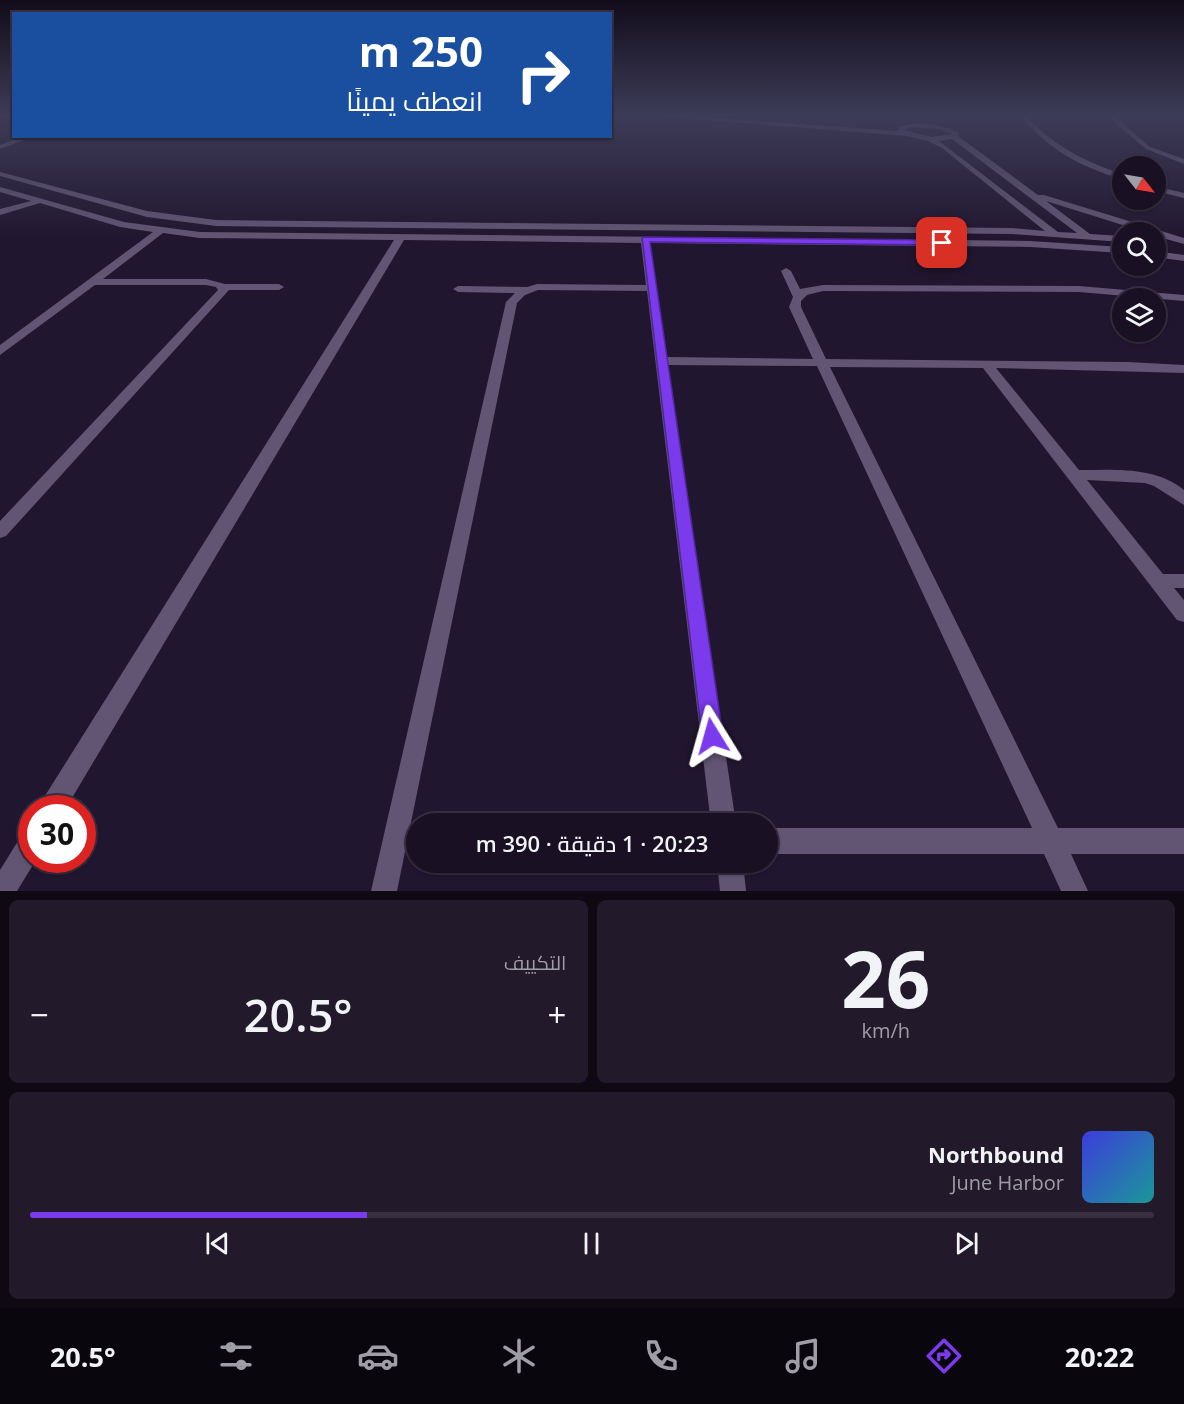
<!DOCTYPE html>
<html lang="ar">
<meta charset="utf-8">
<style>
body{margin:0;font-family:"Open Sans",Cairo,sans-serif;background:#22192b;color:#f1f3f6;direction:rtl;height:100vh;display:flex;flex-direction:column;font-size:22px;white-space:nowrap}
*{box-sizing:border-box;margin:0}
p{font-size:20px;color:#9f9da6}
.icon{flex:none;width:33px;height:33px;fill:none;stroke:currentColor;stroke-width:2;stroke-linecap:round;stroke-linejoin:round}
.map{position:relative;height:891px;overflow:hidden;direction:ltr}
.side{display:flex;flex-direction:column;gap:9px;padding:9px;background:#0e0913;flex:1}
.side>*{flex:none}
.banner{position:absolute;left:12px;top:12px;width:600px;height:126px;border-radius:0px;box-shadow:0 2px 4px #0004,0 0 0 2px #373041;direction:rtl;background:#1a4fa0;color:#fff;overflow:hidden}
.needle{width:39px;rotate:121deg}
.fabs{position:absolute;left:1112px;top:156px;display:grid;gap:12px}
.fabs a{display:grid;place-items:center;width:54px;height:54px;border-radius:50%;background:#191023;box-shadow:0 2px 4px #0004,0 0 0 2px #373041;font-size:30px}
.speed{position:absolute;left:18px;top:795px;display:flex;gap:12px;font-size:30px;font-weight:700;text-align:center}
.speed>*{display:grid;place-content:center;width:78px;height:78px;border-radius:50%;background:#191023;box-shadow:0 2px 4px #0004,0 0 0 2px #373041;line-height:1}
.speed .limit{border:9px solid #d22;background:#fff;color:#111}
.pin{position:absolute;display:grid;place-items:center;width:51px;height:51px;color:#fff;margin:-26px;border-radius:12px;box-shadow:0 3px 9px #0006}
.me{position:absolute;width:66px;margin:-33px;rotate:352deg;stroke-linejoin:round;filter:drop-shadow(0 0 4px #0008)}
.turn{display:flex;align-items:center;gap:21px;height:126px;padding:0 30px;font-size:27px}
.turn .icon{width:78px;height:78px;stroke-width:2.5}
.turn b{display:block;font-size:42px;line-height:51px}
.big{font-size:45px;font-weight:600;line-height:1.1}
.side .tile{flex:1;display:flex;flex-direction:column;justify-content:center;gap:9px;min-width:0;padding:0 21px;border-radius:9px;background:#22192b}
.side .dial{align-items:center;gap:0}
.dial b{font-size:78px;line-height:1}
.song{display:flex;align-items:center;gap:18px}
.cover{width:72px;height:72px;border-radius:9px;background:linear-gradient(135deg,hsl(240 70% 55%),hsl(180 70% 35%))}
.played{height:6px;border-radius:3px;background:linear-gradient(90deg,#7c3aed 30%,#373041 30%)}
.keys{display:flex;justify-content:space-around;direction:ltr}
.heat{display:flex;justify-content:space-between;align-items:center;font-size:33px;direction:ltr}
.side .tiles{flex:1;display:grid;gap:9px;grid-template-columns:1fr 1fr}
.tile:last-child{grid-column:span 2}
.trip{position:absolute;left:406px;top:813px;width:372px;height:60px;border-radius:30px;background:#191023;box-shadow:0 2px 4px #0004,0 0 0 2px #373041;font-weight:600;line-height:60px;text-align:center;direction:rtl}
.dock{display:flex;height:96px;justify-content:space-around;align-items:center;background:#0a060e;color:#9f9da6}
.dock .icon{width:42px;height:42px}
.dock .selected{color:#7c3aed}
.dock b{font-size:27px;color:#f1f3f6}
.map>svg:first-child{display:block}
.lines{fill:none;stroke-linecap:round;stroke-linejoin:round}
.minor{fill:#615573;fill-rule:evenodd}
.route{fill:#7c3aed;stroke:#51269a;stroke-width:1.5}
</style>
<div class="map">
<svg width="1184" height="891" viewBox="0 0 1184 891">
<rect width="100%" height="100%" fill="#21162f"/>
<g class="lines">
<path class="minor" d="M 12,114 L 11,115 L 0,119 L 0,115 Z
M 629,114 L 658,114 L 898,131 L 900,127 C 920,120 940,124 959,133 L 958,136 L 1038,195 L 1044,195 L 1184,238 L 1184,244 L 1155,236 L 1155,232 L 1145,232 L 1046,201 L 1090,234 L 1122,236 L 1122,242 L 1012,234 L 216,226 L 147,217 L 0,176 L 0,172 L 147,211 L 216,220 L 1012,228 L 1045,231 L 942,148 L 928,141 L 907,136 ZM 911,127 L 940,129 L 952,134 L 931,137 L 905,130 ZM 952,139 L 1077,233 L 1058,232 L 939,141 Z
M 1019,114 L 1025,114 C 1052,145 1083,161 1122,174 L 1122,179 C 1080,167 1046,148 1019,114 Z
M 1105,114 L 1112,114 L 1150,147 L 1184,159 L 1184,164 L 1146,149 Z
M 24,136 L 35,136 L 0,149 L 0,145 Z
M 1155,186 L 1184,193 L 1184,198 L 1155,191 Z
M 0,187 L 124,222 L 200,232 L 1030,241 L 1122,247 L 1122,253 L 1030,247 L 650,243 L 667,357 L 813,359 L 789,307 L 793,297 L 781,271 L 786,268 L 791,271 L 800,289 L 823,285 L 1079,286 L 1184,295 L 1184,301 L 1079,292 L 823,291 L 807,295 L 801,301 L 801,307 L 826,359 L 1128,362 L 1184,365 L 1184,373 L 996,368 L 1079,470 C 1114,470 1155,466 1184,490 L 1184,505 L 1154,486 L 1145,483 L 1087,480 L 1163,574 L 1184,574 L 1184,588 L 1174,588 L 1184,600 L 1184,622 L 1177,620 L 983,368 L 830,367 L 1058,828 L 1184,828 L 1184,854 L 1071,854 L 1088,891 L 1061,891 L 1044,854 L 768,854 L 768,828 L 1032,828 L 817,366 L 668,365 L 736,824 L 711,824 L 647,291 L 538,290 L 525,295 L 517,303 L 397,891 L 371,891 L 506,302 L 515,293 L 458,292 L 453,289 L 458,286 L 527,287 L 537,284 L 646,285 L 641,243 L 404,240 L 66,808 L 40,808 L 43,799 L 394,240 L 200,238 L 163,233 L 103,279 L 206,279 L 225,284 L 279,284 L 284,287 L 279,290 L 229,290 L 6,536 L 0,538 L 0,521 L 218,290 L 216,287 L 206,285 L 95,285 L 0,355 L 0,345 L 153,232 L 120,227 L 40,203 L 0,215 L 0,209 L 31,201 L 0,192 Z
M 1155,251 L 1184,255 L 1184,261 L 1155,257 Z
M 32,829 L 32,860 L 36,860 L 17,891 L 0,891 L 0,870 L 23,833 Z
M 717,862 L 743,862 L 746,891 L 720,891 Z"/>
</g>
<linearGradient id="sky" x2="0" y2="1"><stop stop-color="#120c1a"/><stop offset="0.48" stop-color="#3d3c58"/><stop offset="1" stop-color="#3d3c58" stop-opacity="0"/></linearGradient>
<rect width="1184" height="239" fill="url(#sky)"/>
<path class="route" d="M 642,237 L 942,240 L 946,243 L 942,245 L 650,242 L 723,736 L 720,743 L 712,746 L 705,743 L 702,736 Z"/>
</svg>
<div class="fabs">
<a><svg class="needle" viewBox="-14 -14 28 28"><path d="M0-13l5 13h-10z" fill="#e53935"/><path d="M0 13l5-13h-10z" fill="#9f9da6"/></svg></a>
<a><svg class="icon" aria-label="search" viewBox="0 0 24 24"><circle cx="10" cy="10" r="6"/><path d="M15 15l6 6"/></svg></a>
<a><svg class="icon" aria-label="layers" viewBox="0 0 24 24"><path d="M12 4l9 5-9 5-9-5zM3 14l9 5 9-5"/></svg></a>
</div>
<div class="speed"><div class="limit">30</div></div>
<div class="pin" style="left:942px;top:243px;background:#d93025"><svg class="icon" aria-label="arrive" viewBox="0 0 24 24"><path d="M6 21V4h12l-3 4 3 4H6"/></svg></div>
<svg class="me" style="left:712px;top:736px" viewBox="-20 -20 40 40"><path d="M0-17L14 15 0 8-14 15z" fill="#7c3aed" stroke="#fff" stroke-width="4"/></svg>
<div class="trip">20:23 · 1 دقيقة · 390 m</div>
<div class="banner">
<div class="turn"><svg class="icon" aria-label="right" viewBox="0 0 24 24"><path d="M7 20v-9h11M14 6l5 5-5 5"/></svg><div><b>250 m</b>انعطف يمينًا</div></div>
</div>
</div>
<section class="side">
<div class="tiles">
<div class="tile dial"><b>26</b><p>km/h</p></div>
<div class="tile"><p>التكييف</p>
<div class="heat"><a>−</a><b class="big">20.5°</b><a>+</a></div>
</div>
<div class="tile">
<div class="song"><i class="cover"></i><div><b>Northbound</b><p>June Harbor</p></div></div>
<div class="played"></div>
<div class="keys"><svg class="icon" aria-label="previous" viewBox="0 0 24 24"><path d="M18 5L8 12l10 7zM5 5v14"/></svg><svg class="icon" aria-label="pause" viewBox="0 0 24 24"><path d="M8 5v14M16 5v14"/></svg><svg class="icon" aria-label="next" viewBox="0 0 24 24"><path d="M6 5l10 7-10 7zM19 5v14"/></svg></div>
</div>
</div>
</section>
<nav class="dock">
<b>20:22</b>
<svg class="icon selected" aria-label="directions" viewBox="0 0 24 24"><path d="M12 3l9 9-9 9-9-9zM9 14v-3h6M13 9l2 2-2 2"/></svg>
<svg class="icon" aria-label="music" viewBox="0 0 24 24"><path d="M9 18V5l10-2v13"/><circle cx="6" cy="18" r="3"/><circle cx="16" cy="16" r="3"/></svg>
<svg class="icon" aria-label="phone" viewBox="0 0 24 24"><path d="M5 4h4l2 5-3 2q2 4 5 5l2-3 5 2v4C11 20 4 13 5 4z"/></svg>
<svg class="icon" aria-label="climate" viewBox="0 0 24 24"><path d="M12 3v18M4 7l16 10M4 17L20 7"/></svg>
<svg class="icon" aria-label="car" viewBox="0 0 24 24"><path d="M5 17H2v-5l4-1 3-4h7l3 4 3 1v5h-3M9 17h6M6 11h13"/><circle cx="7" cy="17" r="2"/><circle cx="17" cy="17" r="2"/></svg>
<svg class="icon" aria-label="filters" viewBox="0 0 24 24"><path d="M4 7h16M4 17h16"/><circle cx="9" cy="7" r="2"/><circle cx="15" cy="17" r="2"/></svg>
<b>20.5°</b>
</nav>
